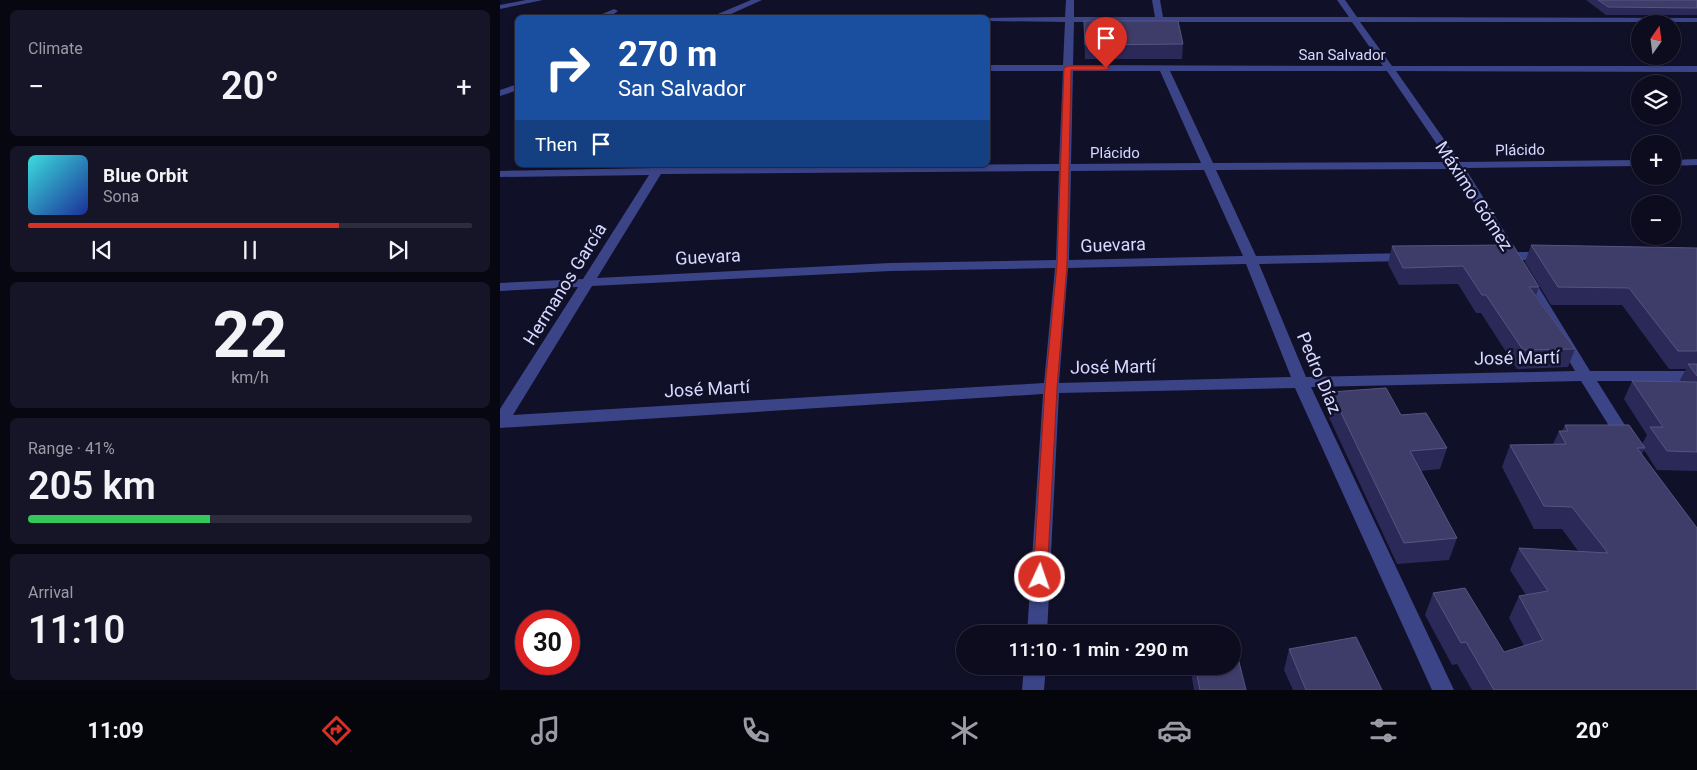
<!DOCTYPE html>
<meta charset="utf-8">
<style>
body{margin:0;font-family:Roboto,sans-serif;background:#161528;color:#f1f3f6;height:100vh;display:flex;flex-direction:column;font-size:19px;white-space:nowrap}
*{box-sizing:border-box;margin:0}
p{font-size:16px;color:#9a9ba4}
.icon{flex:none;width:28px;height:28px;fill:none;stroke:currentColor;stroke-width:2;stroke-linecap:round;stroke-linejoin:round}
.map{position:relative;flex:1;overflow:hidden}
.panel{display:flex;flex-direction:column;gap:10px;padding:10px;background:#070711;width:500px}
.panel>*{flex:none}
.hud{position:absolute;left:15px;top:15px;width:475px;height:152px;border-radius:8px;box-shadow:0 1px 4px #0004,0 0 0 1px #2d2c3d;background:#1a4fa0;color:#fff;overflow:hidden}
.needle{width:32px;rotate:14deg}
.buttons{position:absolute;left:1131px;top:15px;display:grid;gap:10px}
.buttons a{display:grid;place-items:center;width:50px;height:50px;border-radius:50%;background:#0d0c1f;box-shadow:0 1px 4px #0004,0 0 0 1px #2d2c3d;font-size:25px}
.speed{position:absolute;left:15px;top:610px;display:flex;gap:10px;font-size:25px;font-weight:700;text-align:center}
.speed>*{display:grid;place-content:center;width:65px;height:65px;border-radius:50%;background:#0d0c1f;box-shadow:0 1px 4px #0004,0 0 0 1px #2d2c3d;line-height:1}
.speed .limit{border:8px solid #d22;background:#fff;color:#111}
.pin{position:absolute;display:grid;place-items:center;width:42px;height:42px;color:#fff;margin:-51px -21px;border-radius:50% 50% 50% 0;rotate:-45deg;box-shadow:0 0 5px #0007}
.pin .icon{rotate:45deg}
.me{position:absolute;width:55px;margin:-28px;rotate:3deg;stroke-linejoin:round;filter:drop-shadow(0 0 4px #0008)}
.turn{display:flex;align-items:center;gap:18px;height:105px;padding:0 20px;font-size:22px}
.turn .icon{width:65px;height:65px;stroke-width:2.5}
.turn b{display:block;font-size:35px;line-height:42px}
.then{display:flex;align-items:center;height:48px;padding:0 20px;background:#0003;gap:10px;font-size:19px}
.big{font-size:38px;font-weight:600;line-height:1.1}
.panel .card{flex:1;display:flex;flex-direction:column;justify-content:center;gap:8px;min-width:0;padding:0 18px;border-radius:8px;background:#161528}
.panel .dial{align-items:center;gap:0}
.dial b{font-size:65px;line-height:1}
.song{display:flex;align-items:center;gap:15px}
.cover{width:60px;height:60px;border-radius:8px;background:linear-gradient(135deg,hsl(180 70% 55%),hsl(230 70% 35%))}
.played{height:5px;border-radius:2px;background:linear-gradient(90deg,#d93025 70%,#2d2c3d 70%)}
.keys{display:flex;justify-content:space-around;direction:ltr}
.heat{display:flex;justify-content:space-between;align-items:center;font-size:28px;direction:ltr}
.charge{height:8px;border-radius:4px;background:linear-gradient(90deg,#34c759 41%,#2d2c3d 0)}
.trip{position:absolute;left:456px;top:625px;width:285px;height:50px;border-radius:25px;background:#0d0c1f;box-shadow:0 1px 4px #0004,0 0 0 1px #2d2c3d;font-weight:600;line-height:50px;text-align:center}
.menu{display:flex;height:80px;justify-content:space-around;align-items:center;background:#05050c;color:#9a9ba4}
.menu .icon{width:35px;height:35px}
.menu .active{color:#d93025}
.menu b{font-size:22px;color:#f1f3f6}
main{display:flex;flex:1;min-height:0}
.map>svg:first-child{display:block}
.lines{fill:none;stroke-linecap:round;stroke-linejoin:round}
.minor{fill:#3b4487;fill-rule:evenodd}
.wall{fill:#2b2957}
.building{fill:#3e3c69;stroke:#565580}
.route{fill:#d93025;stroke:#8d1f18}
.labels{text-anchor:middle;stroke-width:5;stroke-linejoin:round;paint-order:stroke}
.far-street-label{font-size:15px;fill:#d8d9ff;stroke:#111029}
.street-label{font-size:18px;fill:#d8d9ff;stroke:#111029}
</style>
<main>
<section class="panel">
<div class="card"><p>Climate</p>
<div class="heat"><a>−</a><b class="big">20°</b><a>+</a></div>
</div>
<div class="card">
<div class="song"><i class="cover"></i><div><b>Blue Orbit</b><p>Sona</p></div></div>
<div class="played"></div>
<div class="keys"><svg class="icon" aria-label="previous" viewBox="0 0 24 24"><path d="M18 5L8 12l10 7zM5 5v14"/></svg><svg class="icon" aria-label="pause" viewBox="0 0 24 24"><path d="M8 5v14M16 5v14"/></svg><svg class="icon" aria-label="next" viewBox="0 0 24 24"><path d="M6 5l10 7-10 7zM19 5v14"/></svg></div>
</div>
<div class="card dial"><b>22</b><p>km/h</p></div>
<div class="card"><p>Range · 41%</p><b class="big">205 km</b><div class="charge"></div></div>
<div class="card"><p>Arrival</p><b class="big">11:10</b></div>
</section>
<div class="map">
<svg width="1197" height="690" viewBox="0 0 1197 690">
<rect width="100%" height="100%" fill="#111029"/>
<g class="lines">
<path class="minor" d="M 26,0 L 43,0 L 0,9 L 0,5 Z
M 251,0 L 262,0 L 231,14 L 351,16 L 355,18 L 213,16 Z
M 566,0 L 574,0 L 574,17 L 655,17 L 652,0 L 660,0 L 663,17 L 849,17 L 837,0 L 845,0 L 857,17 L 1197,18 L 1197,22 L 860,22 L 892,66 L 1197,66 L 1197,72 L 896,71 L 960,162 L 1140,160 L 1140,166 L 965,168 L 1017,252 L 1048,252 L 1055,256 L 1048,260 L 1022,260 L 1090,371 L 1197,371 L 1197,381 L 1097,381 L 1135,441 L 1133,445 L 1127,447 L 1121,445 L 1081,381 L 811,387 L 954,690 L 932,690 L 795,388 L 559,393 L 547,634 L 527,634 L 543,394 L 0,428 L 0,409 L 78,287 L 0,291 L 0,283 L 83,279 L 149,175 L 0,177 L 0,171 L 154,168 L 155,165 L 167,165 L 165,167 L 559,164 L 563,71 L 488,71 L 488,65 L 563,65 L 565,22 L 488,21 L 488,18 L 485,18 L 565,17 ZM 574,22 L 656,22 L 660,23 L 664,22 L 852,22 L 883,66 L 573,65 ZM 573,71 L 660,71 L 701,163 L 571,164 ZM 670,71 L 887,71 L 949,162 L 713,163 ZM 953,169 L 1004,252 L 996,253 L 994,256 L 996,259 L 1009,260 L 1075,371 L 806,377 L 759,264 L 908,261 L 915,257 L 908,253 L 756,256 L 716,170 ZM 704,170 L 743,256 L 569,260 L 571,171 ZM 559,171 L 556,260 L 390,263 L 97,278 L 161,174 ZM 746,264 L 791,377 L 559,383 L 568,268 ZM 555,268 L 544,383 L 13,415 L 92,286 L 390,271 Z
M 114,9 L 118,11 C 111,17 103,18 93,18 Z
M 18,84 L 18,90 L 0,96 L 0,90 Z
M 1197,159 L 1197,165 L 1172,166 L 1172,160 Z
M 524,666 L 546,666 L 544,690 L 522,690 Z"/>
</g>
<path class="wall" d="M 1086,0 L 1197,0 L 1197,15 L 1106,15 Z
M 584,21 L 683,44 L 682,59 L 585,59 Z
M 1031,245 L 1197,248 L 1197,471 L 1157,470 L 1144,450 L 1142,454 L 1197,690 L 972,690 L 957,664 L 952,665 L 925,615 L 933,593 L 1004,652 L 1024,646 L 1009,618 L 1019,596 L 1026,595 L 1010,570 L 1019,548 L 1078,551 L 1062,529 L 1034,529 L 1002,467 L 1010,445 L 1053,444 L 1059,431 L 1062,431 L 1065,425 L 1142,444 L 1147,435 L 1124,399 L 1132,381 L 1179,382 L 1186,369 L 1169,369 L 1122,305 L 1051,305 L 1025,262 Z
M 892,246 L 1039,287 L 1036,295 L 1075,349 L 1068,367 L 1017,369 L 981,313 L 976,313 L 958,284 L 899,285 L 888,264 Z
M 831,392 L 901,415 L 947,448 L 940,469 L 921,471 L 957,538 L 949,560 L 897,564 L 827,413 Z
M 789,649 L 882,690 L 793,690 L 784,670 Z
M 693,666 L 732,666 L 746,690 L 694,690 L 692,678 Z"/>
<path class="building" d="M 1098,0 L 1197,0 L 1197,8 L 1108,7 Z
M 584,21 L 678,21 L 683,44 L 585,45 Z
M 1013,245 L 1039,287 L 1029,287 L 1075,349 L 1023,350 L 986,295 L 982,295 L 963,266 L 903,268 L 892,246 Z
M 1031,245 L 1197,248 L 1197,351 L 1178,351 L 1129,288 L 1058,287 Z
M 1188,364 L 1197,364 L 1197,376 Z
M 1132,381 L 1197,382 L 1197,452 L 1167,451 L 1150,427 L 1163,427 Z
M 886,388 L 901,415 L 926,413 L 947,448 L 910,451 L 957,538 L 904,543 L 831,392 Z
M 1065,425 L 1129,425 L 1145,448 L 1137,448 L 1197,528 L 1197,690 L 994,690 L 966,642 L 961,643 L 933,593 L 965,588 L 1004,652 L 1043,640 L 1019,596 L 1048,591 L 1019,548 L 1108,553 L 1072,507 L 1044,506 L 1010,445 L 1066,444 L 1059,431 L 1068,431 Z
M 856,637 L 882,690 L 806,690 L 789,649 Z
M 737,654 L 746,690 L 700,690 L 695,666 L 732,666 L 732,655 Z"/>
<path class="route" d="M 568,66 L 606,66 L 610,68 L 606,70 L 571,70 L 567,265 L 557,388 L 547,577 L 545,581 L 540,583 L 535,581 L 533,577 L 545,388 L 557,265 L 564,68 Z"/>
<g class="labels">
<g class="far-street-label">
<text x="842" y="60">San Salvador</text>
<text transform="translate(1020 150) rotate(-1)" y="5">Plácido</text>
<text x="615" y="158">Plácido</text>
</g>
<g class="street-label">
<text transform="translate(974 196) rotate(57)" y="6">Máximo Gómez</text>
<text transform="translate(613 245) rotate(-2)" y="6">Guevara</text>
<text transform="translate(208 257) rotate(-3)" y="6">Guevara</text>
<text transform="translate(65 284) rotate(-58)" y="6">Hermanos García</text>
<text transform="translate(1017 358) rotate(-1)" y="6">José Martí</text>
<text transform="translate(613 367) rotate(-1)" y="6">José Martí</text>
<text transform="translate(819 373) rotate(67)" y="6">Pedro Díaz</text>
<text transform="translate(207 389) rotate(-3)" y="6">José Martí</text>
</g>
</g>
</svg>
<div class="buttons">
<a><svg class="needle" viewBox="-14 -14 28 28"><path d="M0-13l5 13h-10z" fill="#e53935"/><path d="M0 13l5-13h-10z" fill="#9a9ba4"/></svg></a>
<a><svg class="icon" aria-label="layers" viewBox="0 0 24 24"><path d="M12 4l9 5-9 5-9-5zM3 14l9 5 9-5"/></svg></a>
<a>+</a>
<a>−</a>
</div>
<div class="speed"><div class="limit">30</div></div>
<div class="pin" style="left:606px;top:68px;background:#d93025"><svg class="icon" aria-label="arrive" viewBox="0 0 24 24"><path d="M6 21V4h12l-3 4 3 4H6"/></svg></div>
<svg class="me" style="left:540px;top:577px" viewBox="-20 -20 40 40"><circle r="17" fill="#d93025" stroke="#fff" stroke-width="3"/><path d="M0-11L8 9 0 5-8 9z" fill="#fff"/></svg>
<div class="trip">11:10 · 1 min · 290 m</div>
<div class="hud">
<div class="turn"><svg class="icon" aria-label="right" viewBox="0 0 24 24"><path d="M7 20v-9h11M14 6l5 5-5 5"/></svg><div><b>270 m</b>San Salvador</div></div>
<div class="then">Then<svg class="icon" aria-label="arrive" viewBox="0 0 24 24"><path d="M6 21V4h12l-3 4 3 4H6"/></svg></div>
</div>
</div>
</main>
<nav class="menu">
<b>11:09</b>
<svg class="icon active" aria-label="directions" viewBox="0 0 24 24"><path d="M12 3l9 9-9 9-9-9zM9 14v-3h6M13 9l2 2-2 2"/></svg>
<svg class="icon" aria-label="music" viewBox="0 0 24 24"><path d="M9 18V5l10-2v13"/><circle cx="6" cy="18" r="3"/><circle cx="16" cy="16" r="3"/></svg>
<svg class="icon" aria-label="phone" viewBox="0 0 24 24"><path d="M5 4h4l2 5-3 2q2 4 5 5l2-3 5 2v4C11 20 4 13 5 4z"/></svg>
<svg class="icon" aria-label="climate" viewBox="0 0 24 24"><path d="M12 3v18M4 7l16 10M4 17L20 7"/></svg>
<svg class="icon" aria-label="car" viewBox="0 0 24 24"><path d="M5 17H2v-5l4-1 3-4h7l3 4 3 1v5h-3M9 17h6M6 11h13"/><circle cx="7" cy="17" r="2"/><circle cx="17" cy="17" r="2"/></svg>
<svg class="icon" aria-label="filters" viewBox="0 0 24 24"><path d="M4 7h16M4 17h16"/><circle cx="9" cy="7" r="2"/><circle cx="15" cy="17" r="2"/></svg>
<b>20°</b>
</nav>
